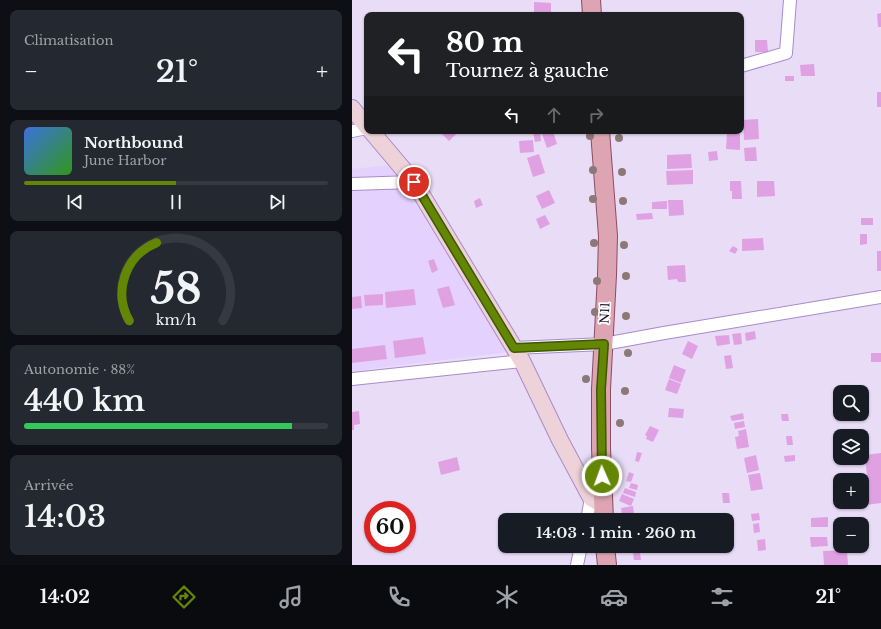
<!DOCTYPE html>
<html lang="fr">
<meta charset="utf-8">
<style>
body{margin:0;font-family:"Libre Baskerville",serif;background:#242831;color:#f1f3f6;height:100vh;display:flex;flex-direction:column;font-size:15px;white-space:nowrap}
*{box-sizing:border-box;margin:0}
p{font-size:13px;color:#9ea1a6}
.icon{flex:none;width:22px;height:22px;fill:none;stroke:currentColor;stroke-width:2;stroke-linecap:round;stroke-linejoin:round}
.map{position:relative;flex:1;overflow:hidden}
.side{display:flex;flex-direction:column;gap:10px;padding:10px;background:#0d0f14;width:352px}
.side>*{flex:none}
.guide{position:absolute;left:12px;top:12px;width:380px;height:122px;border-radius:8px;box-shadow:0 1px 3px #0004;background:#202124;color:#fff;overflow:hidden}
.fabs{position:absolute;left:481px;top:385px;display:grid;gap:8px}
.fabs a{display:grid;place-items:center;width:36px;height:36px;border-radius:8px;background:#171b24;box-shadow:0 1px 3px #0004;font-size:20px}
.speed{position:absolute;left:12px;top:501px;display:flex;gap:8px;font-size:20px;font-weight:700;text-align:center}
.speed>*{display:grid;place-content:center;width:52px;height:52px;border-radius:50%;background:#171b24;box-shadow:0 1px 3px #0004;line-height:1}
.speed .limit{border:6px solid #d22;background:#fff;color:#111}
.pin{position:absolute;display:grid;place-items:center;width:34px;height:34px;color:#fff;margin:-17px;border:2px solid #fff;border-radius:50%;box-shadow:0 1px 4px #0007}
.me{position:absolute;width:44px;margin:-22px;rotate:358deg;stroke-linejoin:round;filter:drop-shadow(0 0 3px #0008)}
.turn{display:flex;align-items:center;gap:14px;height:84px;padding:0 16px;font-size:18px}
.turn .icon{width:52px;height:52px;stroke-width:2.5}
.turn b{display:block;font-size:28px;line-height:34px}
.lanes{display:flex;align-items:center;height:38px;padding:0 16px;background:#0003;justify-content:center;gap:20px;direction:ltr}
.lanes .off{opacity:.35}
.big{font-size:30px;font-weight:600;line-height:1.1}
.side .widget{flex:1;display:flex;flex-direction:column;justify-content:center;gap:6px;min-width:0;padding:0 14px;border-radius:8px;background:#242831}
.side .dial{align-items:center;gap:0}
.dial svg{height:104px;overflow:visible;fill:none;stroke:#363941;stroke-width:7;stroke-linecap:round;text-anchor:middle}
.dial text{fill:#f1f3f6;stroke:none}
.song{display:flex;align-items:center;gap:12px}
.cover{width:48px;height:48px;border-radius:6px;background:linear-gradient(135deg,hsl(220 70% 55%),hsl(110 70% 35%))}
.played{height:4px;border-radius:2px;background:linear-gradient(90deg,#638604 50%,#363941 50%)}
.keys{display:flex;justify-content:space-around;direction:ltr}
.heat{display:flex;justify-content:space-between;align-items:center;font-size:22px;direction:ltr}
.charge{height:6px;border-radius:3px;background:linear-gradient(90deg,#34c759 88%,#363941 0)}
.trip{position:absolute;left:146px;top:513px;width:236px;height:40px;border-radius:8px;background:#171b24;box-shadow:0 1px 3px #0004;font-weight:600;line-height:40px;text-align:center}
.menu{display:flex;height:64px;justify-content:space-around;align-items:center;background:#090b0e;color:#9ea1a6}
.menu .icon{width:28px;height:28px}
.menu .selected{color:#638604}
.menu b{font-size:18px;color:#f1f3f6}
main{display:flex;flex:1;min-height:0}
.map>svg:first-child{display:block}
.built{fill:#e5d1fd}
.building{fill:#e0a1e2}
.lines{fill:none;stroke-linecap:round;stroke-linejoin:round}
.minor-casing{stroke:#a88bc9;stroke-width:14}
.secondary-casing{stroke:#a88bc9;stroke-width:18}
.primary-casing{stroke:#8c4b62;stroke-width:20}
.minor{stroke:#fff;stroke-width:12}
.secondary{stroke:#eed2d9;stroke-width:16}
.primary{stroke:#dda5b3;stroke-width:18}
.tree{fill:#8c7875}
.route-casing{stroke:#405703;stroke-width:10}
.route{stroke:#638604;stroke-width:7}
.labels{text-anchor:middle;stroke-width:3.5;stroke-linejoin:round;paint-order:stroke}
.street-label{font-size:12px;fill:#1f132b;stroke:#fff}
</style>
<main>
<section class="side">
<div class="widget"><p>Climatisation</p>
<div class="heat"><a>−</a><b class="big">21°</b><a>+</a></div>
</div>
<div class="widget">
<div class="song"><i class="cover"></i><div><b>Northbound</b><p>June Harbor</p></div></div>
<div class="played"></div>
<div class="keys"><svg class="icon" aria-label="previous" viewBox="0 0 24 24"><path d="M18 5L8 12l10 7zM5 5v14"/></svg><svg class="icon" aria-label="pause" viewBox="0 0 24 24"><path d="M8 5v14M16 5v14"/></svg><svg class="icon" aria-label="next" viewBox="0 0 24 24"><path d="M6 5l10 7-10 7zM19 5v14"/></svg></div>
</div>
<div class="widget dial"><svg viewBox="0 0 100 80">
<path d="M14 69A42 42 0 1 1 86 69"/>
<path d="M14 69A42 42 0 0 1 35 9" stroke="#638604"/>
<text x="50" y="56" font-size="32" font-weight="700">58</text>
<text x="50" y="72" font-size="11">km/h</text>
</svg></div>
<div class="widget"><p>Autonomie · 88%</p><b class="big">440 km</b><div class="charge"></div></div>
<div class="widget"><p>Arrivée</p><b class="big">14:03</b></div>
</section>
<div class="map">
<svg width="529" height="565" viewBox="0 0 529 565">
<rect width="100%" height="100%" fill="#e8dcf7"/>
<path class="built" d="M 39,165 L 156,352 L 0,371 L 0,169 Z"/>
<path class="building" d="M 182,2 L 199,3 L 199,14 L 182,14 Z
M 529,13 L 529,27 L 526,27 L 525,14 Z
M 403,40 L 415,40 L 416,52 L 403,52 Z
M 462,64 L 463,76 L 449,76 L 448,65 Z
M 433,76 L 442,76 L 442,81 L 433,81 Z
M 525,92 L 529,92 L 529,107 L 525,107 Z
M 406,119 L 407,139 L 392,140 L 391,120 Z
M 87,131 L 105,131 L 106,132 L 97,141 Z
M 188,131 L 189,141 L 183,142 L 181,132 Z
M 198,131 L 201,131 L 205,144 L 195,148 L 190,134 Z
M 375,133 L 388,134 L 388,150 L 374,149 Z
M 181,140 L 182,152 L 168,153 L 167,141 Z
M 404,147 L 405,161 L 393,161 L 392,148 Z
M 365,151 L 366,160 L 357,161 L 356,152 Z
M 187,154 L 193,173 L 181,177 L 175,158 Z
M 339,154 L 340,168 L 315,169 L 315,155 Z
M 341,170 L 341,184 L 315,185 L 314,171 Z
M 378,181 L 389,181 L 390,199 L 380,199 L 380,191 L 378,191 Z
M 405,181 L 422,181 L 423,196 L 405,197 Z
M 197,190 L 203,203 L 190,209 L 184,196 Z
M 128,198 L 131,205 L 124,208 L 122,201 Z
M 316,200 L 331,200 L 332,215 L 317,216 Z
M 315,201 L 315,209 L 300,209 L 300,202 Z
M 300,213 L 301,219 L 285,220 L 284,214 Z
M 193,215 L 198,224 L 188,229 L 184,219 Z
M 509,218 L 521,218 L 521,225 L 509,225 Z
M 508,234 L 515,234 L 515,244 L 508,245 Z
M 411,238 L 412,250 L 390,251 L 390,239 Z
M 381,246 L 386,249 L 383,254 L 377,251 Z
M 525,251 L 529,251 L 529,271 L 525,271 Z
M 82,259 L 86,270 L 80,273 L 76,261 Z
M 333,265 L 334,282 L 326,282 L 325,279 L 316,280 L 315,266 Z
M 97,286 L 103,305 L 91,308 L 85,289 Z
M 62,289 L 64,305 L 34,308 L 33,292 Z
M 31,294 L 31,305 L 13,306 L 12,295 Z
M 9,296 L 10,308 L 0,309 L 0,297 Z
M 403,331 L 404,339 L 394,341 L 393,333 Z
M 389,333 L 390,344 L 382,345 L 380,334 Z
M 377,335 L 378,344 L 365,346 L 363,336 Z
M 71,337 L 74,354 L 43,358 L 41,341 Z
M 336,341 L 346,346 L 340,359 L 330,354 Z
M 33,345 L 35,359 L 0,363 L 0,349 Z
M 519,353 L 529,353 L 529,362 L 519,362 Z
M 379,355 L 381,368 L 374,369 L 372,356 Z
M 322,365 L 334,370 L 329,383 L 317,378 Z
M 317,379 L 329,384 L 325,394 L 313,390 Z
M 317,408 L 332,409 L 331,418 L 316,417 Z
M 7,411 L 8,424 L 2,425 L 2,430 L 0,430 L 0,412 Z
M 391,413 L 392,419 L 380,421 L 378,416 Z
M 429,414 L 436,414 L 437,421 L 430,421 Z
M 392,421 L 393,427 L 383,429 L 382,423 Z
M 298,426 L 307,430 L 301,442 L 294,439 L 295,436 L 293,435 Z
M 394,429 L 397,447 L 385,449 L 383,437 L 387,436 L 386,431 Z
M 434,436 L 440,436 L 441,445 L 435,445 Z
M 285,452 L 290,453 L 287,462 L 283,461 Z
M 529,453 L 529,503 L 499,507 L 498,502 L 510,502 L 510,487 L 516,486 L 513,455 Z
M 404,455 L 407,470 L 395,473 L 392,458 Z
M 443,455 L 443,461 L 433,462 L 432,456 Z
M 105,457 L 108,470 L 89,475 L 86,462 Z
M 277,472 L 282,474 L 279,482 L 274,481 Z
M 408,473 L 411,489 L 399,491 L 396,475 Z
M 279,483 L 286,485 L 285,490 L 277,488 Z
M 273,488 L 284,492 L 283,497 L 271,493 Z
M 370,493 L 377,493 L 378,503 L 371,503 Z
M 270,494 L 282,499 L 279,506 L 267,501 Z
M 281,506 L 283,520 L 271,520 L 269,508 Z
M 407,513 L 408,520 L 400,521 L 399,514 Z
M 476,517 L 476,527 L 459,527 L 459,518 Z
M 407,523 L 408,532 L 402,533 L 401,524 Z
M 458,537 L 475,537 L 476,546 L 459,547 Z
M 413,539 L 414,550 L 406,551 L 405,540 Z
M 280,546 L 287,546 L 289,560 L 282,560 Z
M 495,550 L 496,565 L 472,565 L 471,551 Z"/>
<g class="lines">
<defs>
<path id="minor" d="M 389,66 L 434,53 L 438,0
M 0,131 L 15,128
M 0,184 L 62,182
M 162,348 L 252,344 L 312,333 L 529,297
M 0,379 L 170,361
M 235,520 L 239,498
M 225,565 L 229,546"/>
<path id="secondary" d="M 0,108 L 15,127
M 19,131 L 62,182 L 170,361 L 208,440 L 239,498 L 251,505"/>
<path id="primary" d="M 239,0 L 240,15
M 248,131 L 256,236 L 255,275 L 249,389 L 249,448 L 252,520
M 253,546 L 255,565"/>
</defs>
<use href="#minor" class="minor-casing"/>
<use href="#secondary" class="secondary-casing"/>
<use href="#primary" class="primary-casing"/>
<use href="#minor" class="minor"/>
<use href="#secondary" class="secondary"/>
<use href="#primary" class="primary"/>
</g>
<g class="tree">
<circle cx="238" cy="136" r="4"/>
<circle cx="267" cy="138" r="4"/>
<circle cx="241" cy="170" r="4"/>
<circle cx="270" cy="172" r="4"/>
<circle cx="241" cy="199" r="4"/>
<circle cx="271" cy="201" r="4"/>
<circle cx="242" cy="243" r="4"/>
<circle cx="272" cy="245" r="4"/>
<circle cx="274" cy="276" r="4"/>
<circle cx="245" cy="281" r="4"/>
<circle cx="243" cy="312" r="4"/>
<circle cx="274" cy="316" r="4"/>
<circle cx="276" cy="353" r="4"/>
<circle cx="234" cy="379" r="4"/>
<circle cx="273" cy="391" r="4"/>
<circle cx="268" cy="423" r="4"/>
</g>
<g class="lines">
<defs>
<path id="route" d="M 62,182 L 162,348 L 252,344 L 249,389 L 250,476"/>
</defs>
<use href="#route" class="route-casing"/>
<use href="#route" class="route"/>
</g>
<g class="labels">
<g class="street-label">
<text transform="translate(253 313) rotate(-87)" y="4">N11</text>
</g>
</g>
</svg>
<div class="fabs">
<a><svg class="icon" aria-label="search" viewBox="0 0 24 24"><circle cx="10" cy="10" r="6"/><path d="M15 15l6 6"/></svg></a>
<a><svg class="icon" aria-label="layers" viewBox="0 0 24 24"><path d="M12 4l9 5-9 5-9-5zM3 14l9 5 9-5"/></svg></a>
<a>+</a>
<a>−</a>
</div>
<div class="speed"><div class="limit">60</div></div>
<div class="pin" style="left:62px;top:182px;background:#d93025"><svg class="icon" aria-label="arrive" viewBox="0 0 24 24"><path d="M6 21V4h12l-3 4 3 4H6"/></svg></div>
<svg class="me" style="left:250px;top:476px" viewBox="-20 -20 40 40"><circle r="17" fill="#638604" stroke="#fff" stroke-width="3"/><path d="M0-11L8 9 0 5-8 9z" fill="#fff"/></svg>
<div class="trip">14:03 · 1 min · 260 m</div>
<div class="guide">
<div class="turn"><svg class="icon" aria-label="left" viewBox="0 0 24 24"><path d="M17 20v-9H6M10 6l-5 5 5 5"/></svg><div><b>80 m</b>Tournez à gauche</div></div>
<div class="lanes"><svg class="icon" aria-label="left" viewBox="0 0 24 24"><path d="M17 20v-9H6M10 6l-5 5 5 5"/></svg><svg class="icon off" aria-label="ahead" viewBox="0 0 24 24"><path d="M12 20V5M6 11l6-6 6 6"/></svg><svg class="icon off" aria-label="right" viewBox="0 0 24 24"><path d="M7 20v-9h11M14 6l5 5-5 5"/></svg></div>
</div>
</div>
</main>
<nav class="menu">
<b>14:02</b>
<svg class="icon selected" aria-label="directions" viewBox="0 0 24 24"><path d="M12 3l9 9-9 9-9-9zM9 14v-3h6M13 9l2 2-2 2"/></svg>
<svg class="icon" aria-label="music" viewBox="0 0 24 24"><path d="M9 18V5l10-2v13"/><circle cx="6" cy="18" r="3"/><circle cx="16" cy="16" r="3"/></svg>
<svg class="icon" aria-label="phone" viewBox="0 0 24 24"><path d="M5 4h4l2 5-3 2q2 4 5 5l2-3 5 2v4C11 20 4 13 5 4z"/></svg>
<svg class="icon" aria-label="climate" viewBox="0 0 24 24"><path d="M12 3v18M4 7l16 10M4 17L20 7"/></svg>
<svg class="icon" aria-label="car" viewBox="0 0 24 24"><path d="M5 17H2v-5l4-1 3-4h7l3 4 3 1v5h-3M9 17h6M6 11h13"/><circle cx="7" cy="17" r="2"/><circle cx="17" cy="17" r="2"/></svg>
<svg class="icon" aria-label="filters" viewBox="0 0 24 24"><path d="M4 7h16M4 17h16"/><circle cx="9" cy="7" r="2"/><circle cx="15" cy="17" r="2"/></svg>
<b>21°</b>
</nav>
